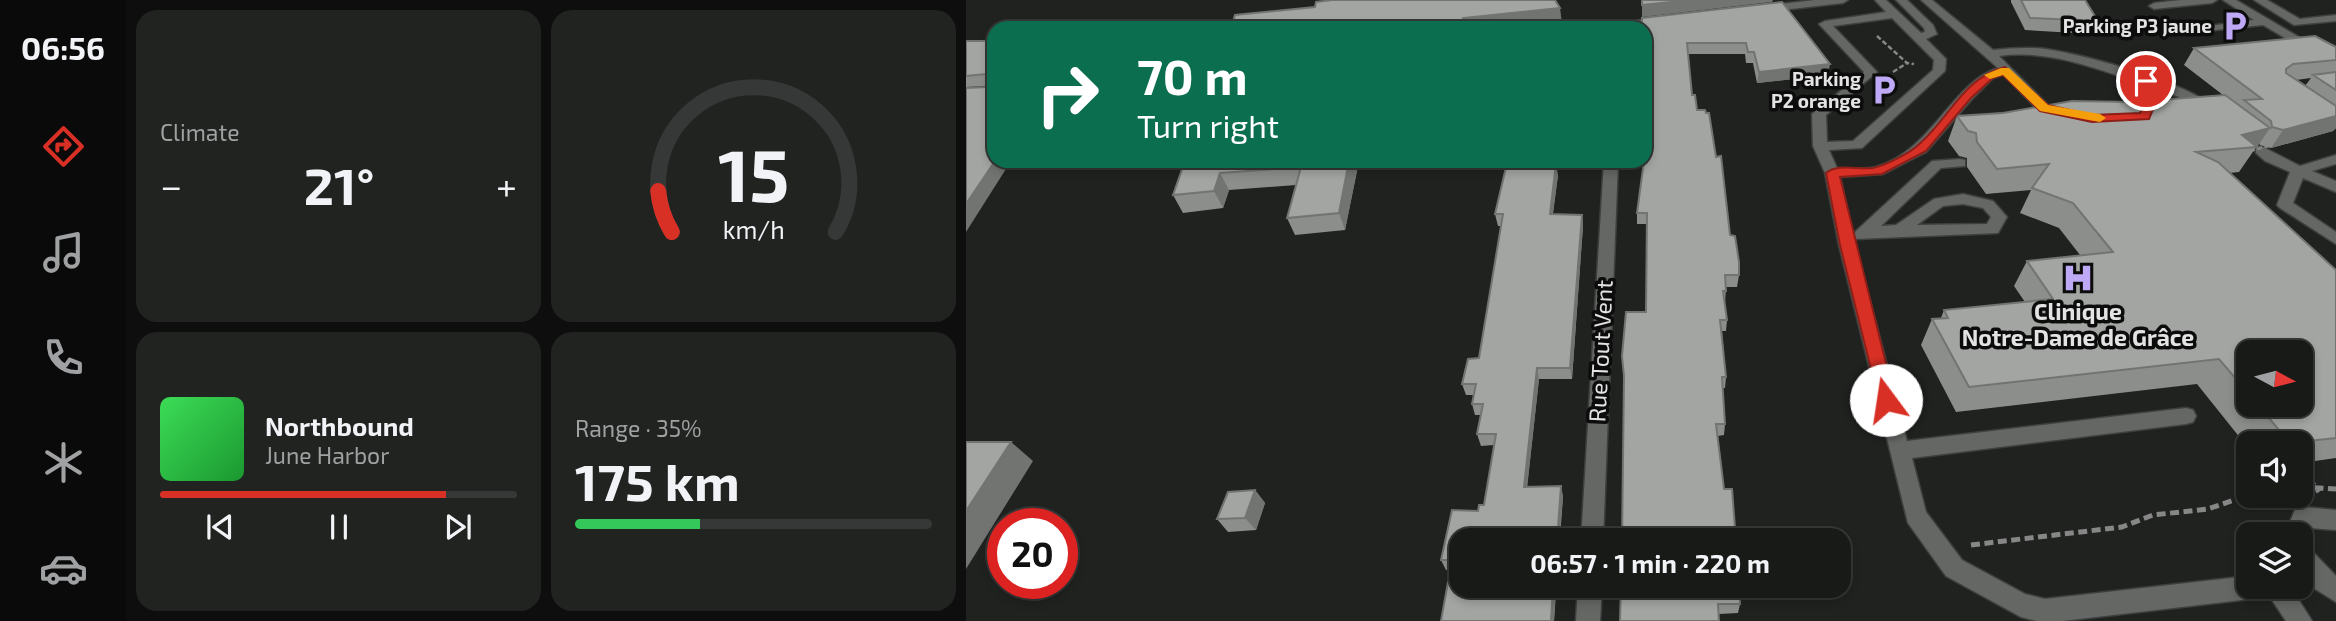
<!DOCTYPE html>
<meta charset="utf-8">
<style>
body{margin:0;font-family:"Exo 2",sans-serif;background:#212321;color:#f1f3f6;height:100vh;display:flex;flex-direction:column;font-size:26px;white-space:nowrap}
*{box-sizing:border-box;margin:0}
p{font-size:23px;color:#9fa1a2}
.icon{flex:none;width:38px;height:38px;fill:none;stroke:currentColor;stroke-width:2;stroke-linecap:round;stroke-linejoin:round}
.map{position:relative;flex:1;overflow:hidden}
.sheet{display:flex;flex-direction:column;gap:10px;padding:10px;background:#0d0e0d;width:840px}
.sheet>*{flex:none}
.top-card{position:absolute;left:21px;top:21px;width:665px;height:147px;border-radius:21px;box-shadow:0 4px 10px #0003,0 0 0 2px #363837;background:#0b6e4f;color:#fff;overflow:hidden}
.needle{width:46px;rotate:97deg}
.fabs{position:absolute;left:1270px;top:340px;display:grid;gap:14px}
.fabs a{display:grid;place-items:center;width:77px;height:77px;border-radius:14px;background:#181a18;box-shadow:0 4px 10px #0003,0 0 0 2px #363837;font-size:35px}
.speed{position:absolute;left:21px;top:508px;display:flex;gap:14px;font-size:35px;font-weight:700;text-align:center}
.speed>*{display:grid;place-content:center;width:91px;height:91px;border-radius:50%;background:#181a18;box-shadow:0 4px 10px #0003,0 0 0 2px #363837;line-height:1}
.speed .limit{border:10px solid #d22;background:#fff;color:#111}
.pin{position:absolute;display:grid;place-items:center;width:60px;height:60px;color:#fff;margin:-30px;border:4px solid #fff;border-radius:50%;box-shadow:0 2px 7px #0007}
.me{position:absolute;width:77px;margin:-38px;rotate:346deg;stroke-linejoin:round;filter:drop-shadow(0 0 5px #0008)}
.turn{display:flex;align-items:center;gap:24px;height:147px;padding:0 35px;font-size:32px}
.turn .icon{width:91px;height:91px;stroke-width:2.5}
.turn b{display:block;font-size:49px;line-height:60px}
.big{font-size:52px;font-weight:700;line-height:1.1}
.sheet .tile{flex:1;display:flex;flex-direction:column;justify-content:center;gap:10px;min-width:0;padding:0 24px;border-radius:21px;background:#212321}
.sheet .dial{align-items:center;gap:0}
.dial svg{height:182px;overflow:visible;fill:none;stroke:#363837;stroke-width:7;stroke-linecap:round;text-anchor:middle}
.dial text{fill:#f1f3f6;stroke:none}
.song{display:flex;align-items:center;gap:21px}
.cover{width:84px;height:84px;border-radius:10px;background:linear-gradient(135deg,hsl(130 70% 55%),hsl(130 70% 35%))}
.played{height:7px;border-radius:4px;background:linear-gradient(90deg,#d93025 80%,#363837 80%)}
.keys{display:flex;justify-content:space-around;direction:ltr}
.heat{display:flex;justify-content:space-between;align-items:center;font-size:38px;direction:ltr}
.charge{height:10px;border-radius:5px;background:linear-gradient(90deg,#34c759 35%,#363837 0)}
.sheet .tiles{flex:1;display:grid;gap:10px;grid-template-columns:repeat(2,1fr)}
.trip{position:absolute;left:483px;top:528px;width:402px;height:70px;border-radius:21px;background:#181a18;box-shadow:0 4px 10px #0003,0 0 0 2px #363837;font-weight:700;line-height:70px;text-align:center}
main{display:flex;flex:1;min-height:0}
.tab-bar{display:flex;flex-direction:column;width:126px;justify-content:space-around;align-items:center;background:#0a0a0a;color:#9fa1a2}
.tab-bar .icon{width:49px;height:49px}
.tab-bar .on{color:#d93025}
.tab-bar b{font-size:32px;color:#f1f3f6}
.map>svg:first-child{display:block}
.lines{fill:none;stroke-linecap:round;stroke-linejoin:round}
.lane-casing{stroke:#3e403e;stroke-width:3}
.street-casing{stroke:#3e403e;stroke-width:3}
.secondary-casing{stroke:#3e403e;stroke-width:3}
.path-far1{stroke:#868786;stroke-width:2.5;stroke-dasharray:5 2.5;stroke-linecap:butt}
.path{stroke:#868786;stroke-width:5;stroke-dasharray:9 4.5;stroke-linecap:butt}
.lane{fill:#656765;fill-rule:evenodd}
.street{fill:#656765;fill-rule:evenodd}
.secondary{fill:#656765;fill-rule:evenodd}
.path-bridge{stroke:#868786;stroke-width:2.5;stroke-dasharray:5 2.5;stroke-linecap:butt}
.wall{fill:#8b8e8b;fill-rule:evenodd}
.shaded-wall{fill:#717471}
.building{fill:#a2a5a2;stroke:#717471;stroke-width:2}
.route{fill:#d93025;stroke:#8d1f18;stroke-width:2}
.slow{fill:#f59e0b}
.labels{text-anchor:middle;stroke-width:7;stroke-linejoin:round;paint-order:stroke}
.far-poi-label{font-size:19px;font-weight:bold;fill:#e2e3e2;stroke:#0b0c0b;text-anchor:end}
.poi-label{font-size:23px;font-weight:bold;fill:#e2e3e2;stroke:#0b0c0b}
.street-label{font-size:23px;fill:#e2e3e2;stroke:#0b0c0b}
</style>
<main>
<nav class="tab-bar">
<b>06:56</b>
<svg class="icon on" aria-label="directions" viewBox="0 0 24 24"><path d="M12 3l9 9-9 9-9-9zM9 14v-3h6M13 9l2 2-2 2"/></svg>
<svg class="icon" aria-label="music" viewBox="0 0 24 24"><path d="M9 18V5l10-2v13"/><circle cx="6" cy="18" r="3"/><circle cx="16" cy="16" r="3"/></svg>
<svg class="icon" aria-label="phone" viewBox="0 0 24 24"><path d="M5 4h4l2 5-3 2q2 4 5 5l2-3 5 2v4C11 20 4 13 5 4z"/></svg>
<svg class="icon" aria-label="climate" viewBox="0 0 24 24"><path d="M12 3v18M4 7l16 10M4 17L20 7"/></svg>
<svg class="icon" aria-label="car" viewBox="0 0 24 24"><path d="M5 17H2v-5l4-1 3-4h7l3 4 3 1v5h-3M9 17h6M6 11h13"/><circle cx="7" cy="17" r="2"/><circle cx="17" cy="17" r="2"/></svg>
</nav>
<section class="sheet">
<div class="tiles">
<div class="tile"><p>Climate</p>
<div class="heat"><a>−</a><b class="big">21°</b><a>+</a></div>
</div>
<div class="tile dial"><svg viewBox="0 0 100 80">
<path d="M14 69A42 42 0 1 1 86 69"/>
<path d="M14 69A42 42 0 0 1 8 51" stroke="#d93025"/>
<text x="50" y="56" font-size="32" font-weight="700">15</text>
<text x="50" y="72" font-size="11">km/h</text>
</svg></div>
<div class="tile">
<div class="song"><i class="cover"></i><div><b>Northbound</b><p>June Harbor</p></div></div>
<div class="played"></div>
<div class="keys"><svg class="icon" aria-label="previous" viewBox="0 0 24 24"><path d="M18 5L8 12l10 7zM5 5v14"/></svg><svg class="icon" aria-label="pause" viewBox="0 0 24 24"><path d="M8 5v14M16 5v14"/></svg><svg class="icon" aria-label="next" viewBox="0 0 24 24"><path d="M6 5l10 7-10 7zM19 5v14"/></svg></div>
</div>
<div class="tile"><p>Range · 35%</p><b class="big">175 km</b><div class="charge"></div></div>
</div>
</section>
<div class="map">
<svg width="1370" height="621" viewBox="0 0 1370 621">
<rect width="100%" height="100%" fill="#202220"/>
<g class="lines">
<defs>
<path id="lane" d="M 909,0 L 920,0 L 955,33 L 959,32 L 958,28 L 930,0 L 941,0 L 967,25 L 971,34 L 960,39 L 980,59 L 979,71 L 896,148 L 863,150 L 871,168 C 883,168 898,170 910,167 C 967,150 985,83 1032,68 L 955,0 L 966,0 L 1027,50 C 1044,48 1062,47 1080,49 C 1119,55 1230,84 1255,113 L 1248,117 L 1243,116 L 1216,98 L 1188,88 L 1192,97 L 1186,117 L 1179,121 L 1168,120 L 1166,117 L 1174,113 L 1180,97 L 1174,83 C 1129,68 1081,49 1033,56 L 1082,105 L 1102,109 L 1102,115 L 1073,111 L 1037,74 L 1027,78 L 1006,99 L 960,152 L 917,174 L 874,177 L 889,245 L 941,441 L 1220,408 L 1227,410 L 1230,416 L 1227,422 L 1220,424 L 946,458 L 960,512 L 996,560 L 1059,594 L 1079,599 L 1283,576 L 1283,586 L 1324,586 L 1346,621 L 1320,621 L 1302,594 L 1293,598 L 1096,621 L 1071,621 L 1055,617 L 980,576 L 942,523 L 873,245 L 859,173 L 847,146 L 846,114 L 898,72 L 853,24 L 859,21 L 920,12 ZM 926,18 L 968,60 L 967,70 L 887,141 L 861,142 L 860,115 L 911,72 L 867,26 Z
M 1215,0 L 1251,0 L 1246,3 L 1188,9 L 1183,6 L 1188,3 Z
M 1257,0 L 1270,0 L 1370,59 L 1370,68 L 1297,25 L 1231,32 L 1231,28 L 1235,27 L 1288,20 Z
M 1288,0 L 1301,0 L 1334,19 L 1370,15 L 1370,21 L 1328,25 Z
M 1295,146 L 1334,166 L 1370,155 L 1370,164 L 1346,171 L 1370,181 L 1370,192 L 1337,178 L 1327,203 L 1370,232 L 1370,244 L 1314,208 L 1311,205 L 1324,172 L 1299,161 L 1290,153 L 1290,147 Z
M 994,159 L 999,160 L 999,166 L 975,168 L 915,226 L 930,225 L 968,199 L 997,194 L 1027,201 L 1041,217 L 1032,233 L 890,239 L 888,235 L 890,231 L 966,161 ZM 997,204 L 1017,208 L 1025,217 L 1021,224 L 951,225 L 977,206 Z
M 1337,507 L 1370,510 L 1370,530 L 1344,528 L 1335,542 L 1335,534 L 1319,534 L 1329,510 Z
M 1335,545 L 1343,548 L 1370,576 L 1370,602 L 1346,587 L 1335,574 Z"/>
<path id="street" d="M 638,161 L 652,161 L 637,541 L 615,541 Z
M 612,586 L 636,586 L 634,621 L 610,621 Z"/>
<path id="secondary" d="M 849,0 L 882,0 L 877,3 L 798,12 L 793,9 L 798,6 Z
M 700,17 L 706,20 L 704,22 L 662,28 L 628,28 L 634,25 Z"/>
</defs>
<use href="#lane" class="lane-casing"/>
<use href="#street" class="street-casing"/>
<use href="#secondary" class="secondary-casing"/>
<path class="path-far1" d="M 911,36 L 941,63 L 948,64
M 927,72 L 941,63"/>
<path class="path" d="M 1335,467 L 1353,492
M 1335,487 L 1370,489
M 1005,545 L 1156,527 L 1187,515 L 1242,509 L 1283,495"/>
<use href="#lane" class="lane"/>
<use href="#street" class="street"/>
<use href="#secondary" class="secondary"/>
<path class="path-bridge" d="M 1284,151 L 1303,146"/>
</g>
<path class="wall" d="M 1045,0 L 1119,0 L 1132,21 L 1126,34 L 1059,30 L 1045,2 Z
M 816,2 L 862,75 L 791,83 L 787,63 L 780,63 L 779,54 L 722,54 L 726,95 L 731,110 L 750,157 L 764,235 L 773,275 L 771,287 L 760,287 L 759,303 L 761,320 L 760,331 L 756,331 L 760,377 L 759,388 L 757,388 L 759,424 L 758,435 L 752,436 L 758,489 L 770,541 L 658,383 L 656,356 L 680,312 L 681,224 L 671,224 L 671,213 L 679,161 L 679,28 Z
M 0,41 L 28,41 L 0,232 L 20,86 L 0,87 Z
M 1370,47 L 1370,128 L 1367,131 L 1305,148 L 1294,145 L 1293,143 L 1273,172 L 1263,173 L 1370,270 L 1370,458 L 1335,463 L 1335,443 L 1283,443 L 1283,449 L 1231,384 L 990,412 L 955,345 L 966,319 L 975,318 L 978,310 L 1059,302 L 1048,286 L 1061,261 L 1114,255 L 1093,228 L 1054,213 L 1065,190 L 1020,194 L 1001,167 L 1001,158 L 993,156 L 982,141 L 991,116 L 1257,95 L 1218,65 L 1228,48 ZM 1345,78 L 1339,86 L 1330,80 ZM 1283,352 L 1335,404 L 1283,404 Z
M 219,161 L 393,161 L 379,230 L 329,235 L 321,218 L 330,185 L 263,190 L 257,208 L 217,213 L 207,195 Z
M 592,175 L 587,214 L 616,215 L 617,226 L 606,379 L 573,379 L 561,487 L 595,486 L 597,497 L 588,621 L 475,621 L 485,570 L 480,570 L 475,560 L 512,511 L 518,505 L 528,445 L 515,446 L 511,434 L 515,415 L 509,415 L 506,404 L 508,395 L 500,395 L 496,384 L 513,358 L 535,226 L 532,226 L 529,214 Z
M 289,490 L 299,503 L 290,530 L 262,532 L 251,519 Z
M 655,586 L 774,604 L 772,613 L 753,614 Z"/>
<path class="shaded-wall" d="M 724,0 L 807,0 L 806,2 L 676,17 L 676,5 Z
M 594,8 L 596,23 L 553,28 L 499,28 L 497,18 Z
M 864,64 L 862,75 L 791,83 L 793,72 Z
M 1370,116 L 1370,128 L 1367,131 L 1305,148 L 1317,130 Z
M 1304,128 L 1287,153 L 1291,147 L 1276,135 Z
M 29,161 L 45,161 L 0,232 L 0,204 Z
M 383,161 L 393,161 L 379,230 L 373,213 Z
M 590,163 L 592,175 L 585,226 L 584,214 Z
M 254,173 L 263,190 L 257,208 L 248,191 Z
M 616,215 L 617,226 L 606,379 L 604,368 Z
M 571,368 L 573,379 L 560,498 L 558,487 Z
M 45,442 L 67,461 L 0,569 L 0,511 Z
M 595,486 L 597,497 L 593,541 L 591,541 Z
M 289,490 L 299,503 L 290,530 L 279,518 Z
M 587,586 L 590,586 L 588,621 L 585,621 Z"/>
<path class="building" d="M 366,0 L 589,0 L 594,8 L 497,18 L 500,28 L 265,28 L 269,15 L 349,7 L 350,2 Z
M 676,0 L 724,0 L 676,5 Z
M 1055,0 L 1119,0 L 1132,21 L 1064,18 Z
M 816,2 L 864,64 L 793,72 L 788,52 L 782,52 L 780,43 L 721,43 L 726,95 L 729,95 L 731,110 L 739,110 L 740,113 L 743,113 L 750,157 L 755,156 L 764,235 L 769,236 L 773,262 L 773,275 L 759,275 L 760,291 L 757,291 L 761,320 L 754,320 L 760,377 L 756,377 L 759,424 L 750,424 L 758,489 L 766,489 L 770,541 L 656,541 L 658,376 L 656,356 L 660,312 L 680,312 L 681,213 L 671,213 L 678,161 L 679,161 L 679,28 L 676,28 L 676,18 Z
M 1349,36 L 1370,47 L 1370,60 L 1327,64 L 1320,69 L 1320,73 L 1370,106 L 1370,116 L 1317,130 L 1306,127 L 1305,121 L 1278,100 L 1296,99 L 1228,48 Z
M 0,41 L 28,41 L 29,161 L 0,204 L 0,88 L 20,87 L 23,77 L 20,74 L 0,76 Z
M 1370,72 L 1370,90 L 1347,75 Z
M 1259,95 L 1304,128 L 1276,135 L 1291,147 L 1230,152 L 1252,162 L 1370,270 L 1370,438 L 1324,443 L 1291,404 L 1335,404 L 1335,352 L 1283,352 L 1283,394 L 1253,359 L 1003,387 L 966,319 L 982,318 L 978,310 L 1087,299 L 1061,261 L 1147,252 L 1107,203 L 1066,188 L 1083,164 L 1031,169 L 1011,142 L 1010,133 L 1002,131 L 991,116 L 1037,113 L 1106,101 L 1167,102 Z
M 219,161 L 383,161 L 373,213 L 321,218 L 335,167 L 254,173 L 248,191 L 207,195 Z
M 541,163 L 590,163 L 584,214 L 616,215 L 604,368 L 571,368 L 558,487 L 595,486 L 591,541 L 495,541 L 495,586 L 587,586 L 585,621 L 475,621 L 486,560 L 475,560 L 486,510 L 512,511 L 513,505 L 518,505 L 530,434 L 511,434 L 517,404 L 506,404 L 510,384 L 496,384 L 502,359 L 513,358 L 537,214 L 529,214 Z
M 0,442 L 45,442 L 0,511 Z
M 289,490 L 279,518 L 251,519 L 262,492 Z
M 655,586 L 773,586 L 774,604 L 752,604 L 753,621 L 654,621 Z"/>
<path class="route" d="M 1039,67 L 1082,105 L 1126,115 L 1174,113 L 1180,97 L 1174,81 L 1175,79 L 1184,79 L 1192,97 L 1183,119 L 1126,122 L 1074,111 L 1037,75 L 1027,78 L 1005,98 L 960,151 L 916,174 L 874,177 L 929,400 L 927,405 L 920,407 L 914,405 L 874,245 L 860,173 C 871,163 893,170 907,168 C 920,165 942,154 951,146 C 983,120 996,78 1039,67 Z"/>
<path class="slow" d="M 1035,68 L 1043,68 L 1082,105 L 1134,114 L 1140,118 L 1134,122 L 1074,111 L 1037,75 L 1024,79 L 1018,75 Z"/>
<defs>
<symbol id="parking-bare" viewBox="-9 -9 18 18"><path d="M-3.5-5.5H1a3.5 3.5 0 0 1 0 7H-1V5.5H-3.5ZM-1-3.4V-.6H.8a1.4 1.4 0 0 0 0-2.8Z" fill="#bda9f5" stroke="#0b0c0b" stroke-width="2.5" paint-order="stroke"/></symbol>
<symbol id="hospital-bare" viewBox="-9 -9 18 18"><path d="M-5-5h3v3.5h4V-5h3V5h-3V1.5h-4V5h-3Z" fill="#bda9f5" stroke="#0b0c0b" stroke-width="2.5" paint-order="stroke"/></symbol>
</defs>
<g fill-rule="evenodd">
<use href="#parking-bare" x="1247" y="4" width="44" height="44"/>
<use href="#parking-bare" x="896" y="68" width="44" height="44"/>
<use href="#hospital-bare" x="1090" y="256" width="44" height="44"/>
</g>
<g class="labels">
<g class="far-poi-label">
<text x="1246" y="33">Parking P3 jaune</text>
<text x="895" y="86">Parking<tspan x="895" dy="22">P2 orange</tspan></text>
</g>
<g class="poi-label">
<text x="1112" y="320">Clinique<tspan x="1112" dy="26">Notre-Dame de Grâce</tspan></text>
</g>
<g class="street-label">
<text transform="translate(635 351) rotate(-87)" y="8">Rue Tout Vent</text>
</g>
</g>
</svg>
<div class="fabs">
<a><svg class="needle" viewBox="-14 -14 28 28"><path d="M0-13l5 13h-10z" fill="#e53935"/><path d="M0 13l5-13h-10z" fill="#9fa1a2"/></svg></a>
<a><svg class="icon" aria-label="sound" viewBox="0 0 24 24"><path d="M4 9h4l5-4v14l-5-4H4zM17 9q2 3 0 6"/></svg></a>
<a><svg class="icon" aria-label="layers" viewBox="0 0 24 24"><path d="M12 4l9 5-9 5-9-5zM3 14l9 5 9-5"/></svg></a>
</div>
<div class="speed"><div class="limit">20</div></div>
<div class="pin" style="left:1180px;top:81px;background:#d93025"><svg class="icon" aria-label="arrive" viewBox="0 0 24 24"><path d="M6 21V4h12l-3 4 3 4H6"/></svg></div>
<svg class="me" style="left:920px;top:400px" viewBox="-20 -20 40 40"><circle r="19" fill="#fff"/><path d="M0-13L10 11 0 6-10 11z" fill="#d93025"/></svg>
<div class="trip">06:57 · 1 min · 220 m</div>
<div class="top-card">
<div class="turn"><svg class="icon" aria-label="right" viewBox="0 0 24 24"><path d="M7 20v-9h11M14 6l5 5-5 5"/></svg><div><b>70 m</b>Turn right</div></div>
</div>
</div>
</main>
